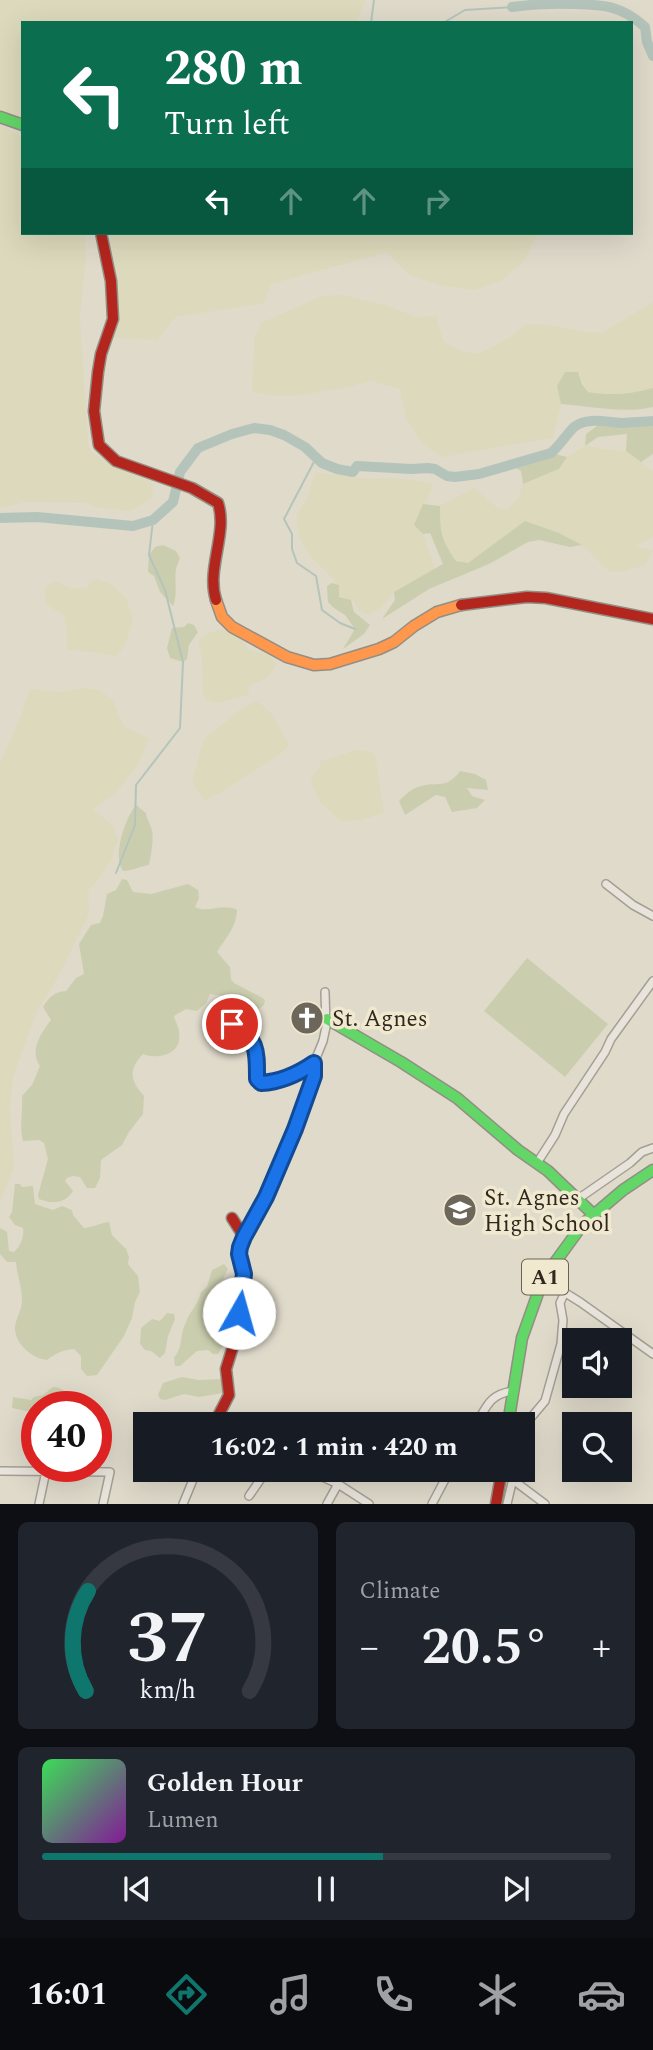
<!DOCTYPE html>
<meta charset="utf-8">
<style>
body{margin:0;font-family:Spectral,serif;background:#20242c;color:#f1f3f6;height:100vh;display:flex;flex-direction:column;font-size:26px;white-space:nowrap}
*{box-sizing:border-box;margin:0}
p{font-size:23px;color:#9ea1a6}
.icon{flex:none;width:38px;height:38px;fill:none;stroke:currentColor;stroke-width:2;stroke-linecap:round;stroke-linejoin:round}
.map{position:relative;height:1504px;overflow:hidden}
.details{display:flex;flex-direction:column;gap:18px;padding:18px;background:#0d0f14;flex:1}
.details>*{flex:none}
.hud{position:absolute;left:21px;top:21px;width:612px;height:214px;border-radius:0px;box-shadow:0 7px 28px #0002;background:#0b6e4f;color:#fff;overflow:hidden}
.controls{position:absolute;left:562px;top:1328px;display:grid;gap:14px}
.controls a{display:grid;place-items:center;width:70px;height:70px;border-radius:0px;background:#171b24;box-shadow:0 7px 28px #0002;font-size:35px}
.speed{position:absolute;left:21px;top:1391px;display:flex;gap:14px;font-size:35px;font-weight:700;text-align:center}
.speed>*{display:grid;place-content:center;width:91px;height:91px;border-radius:50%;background:#171b24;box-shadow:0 7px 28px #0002;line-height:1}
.speed .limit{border:10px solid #d22;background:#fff;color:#111}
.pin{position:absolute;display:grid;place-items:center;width:60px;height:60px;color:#fff;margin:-30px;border:4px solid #fff;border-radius:50%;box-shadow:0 2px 7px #0007}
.me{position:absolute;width:77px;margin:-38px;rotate:7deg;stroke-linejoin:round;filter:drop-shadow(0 0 5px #0008)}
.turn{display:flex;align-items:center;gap:24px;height:147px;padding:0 28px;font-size:32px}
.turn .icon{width:91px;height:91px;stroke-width:2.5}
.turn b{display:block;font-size:49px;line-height:60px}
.lanes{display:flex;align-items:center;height:66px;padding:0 28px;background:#0003;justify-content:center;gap:35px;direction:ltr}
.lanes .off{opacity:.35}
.big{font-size:52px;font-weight:700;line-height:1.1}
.details .tile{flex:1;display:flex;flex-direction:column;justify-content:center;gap:10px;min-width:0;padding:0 24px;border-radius:10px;background:#20242c}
.details .dial{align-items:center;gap:0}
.dial svg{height:182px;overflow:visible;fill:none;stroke:#363941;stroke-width:7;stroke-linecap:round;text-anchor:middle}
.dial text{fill:#f1f3f6;stroke:none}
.song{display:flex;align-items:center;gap:21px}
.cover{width:84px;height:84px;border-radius:10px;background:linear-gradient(135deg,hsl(130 70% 55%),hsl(290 70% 35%))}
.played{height:7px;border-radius:4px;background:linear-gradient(90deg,#0f766e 60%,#363941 60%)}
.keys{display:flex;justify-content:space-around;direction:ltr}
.heat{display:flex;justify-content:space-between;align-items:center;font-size:38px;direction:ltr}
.details .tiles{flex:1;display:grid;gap:18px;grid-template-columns:1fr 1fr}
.tile:last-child{grid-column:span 2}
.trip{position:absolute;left:133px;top:1412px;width:402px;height:70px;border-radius:0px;background:#171b24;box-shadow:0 7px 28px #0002;font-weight:700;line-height:70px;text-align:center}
.tabs{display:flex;height:112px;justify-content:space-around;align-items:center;background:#090b0e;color:#9ea1a6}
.tabs .icon{width:49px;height:49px}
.tabs .current{color:#0f766e}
.tabs b{font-size:32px;color:#f1f3f6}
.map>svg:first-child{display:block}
.farmland{fill:#ddd9bc}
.green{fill:#cbceae}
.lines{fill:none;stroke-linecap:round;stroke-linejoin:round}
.stream{stroke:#b5c4bb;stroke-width:2}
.river{stroke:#b5c4bb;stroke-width:10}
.street-casing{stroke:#a49f94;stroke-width:10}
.fast-casing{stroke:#938e84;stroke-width:13}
.slow-casing{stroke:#938e84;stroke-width:13}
.jam-casing{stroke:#938e84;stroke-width:13}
.street{stroke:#e8e4db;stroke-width:7}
.fast{stroke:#63d668;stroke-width:10}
.slow{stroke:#ff974d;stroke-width:10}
.jam{stroke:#b3261e;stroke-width:10}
.route-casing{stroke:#114b97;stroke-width:18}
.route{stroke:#1a73e8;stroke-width:12}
.labels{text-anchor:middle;stroke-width:7;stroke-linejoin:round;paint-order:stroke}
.shield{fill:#f0e9d0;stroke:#6a6253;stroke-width:2}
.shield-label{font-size:21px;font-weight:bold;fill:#30281e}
.poi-label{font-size:23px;fill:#30281e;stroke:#f0e9d0;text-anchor:start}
</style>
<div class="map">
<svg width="653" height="1504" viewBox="0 0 653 1504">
<rect width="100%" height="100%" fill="#dfdaca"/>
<path class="farmland" d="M 0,0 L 365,0 L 356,23 L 23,23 L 23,120 L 0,110 Z
M 0,125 L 23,138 L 23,233 L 85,233 L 86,255 L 80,318 L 88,443 L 90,451 L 115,467 L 152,482 L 153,497 L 130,511 L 99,508 L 86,503 L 25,502 L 0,508 Z
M 108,233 L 549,233 L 537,235 L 523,262 L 501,281 L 473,290 L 439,285 L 409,275 L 387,252 L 271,284 L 264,303 L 176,317 L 157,340 L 114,338 L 118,319 L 116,284 Z
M 343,295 L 388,306 L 416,317 L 436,316 L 443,341 L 459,350 L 479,354 L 509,338 L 526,324 L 549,325 L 584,332 L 602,333 L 653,302 L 653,388 L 639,392 L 605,395 L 588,392 L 578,372 L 557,386 L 561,404 L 553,438 L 442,457 L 423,444 L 406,418 L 400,389 L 371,381 L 349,387 L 301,395 L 275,396 L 252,392 L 255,335 L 261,323 L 322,296 Z
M 585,446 L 603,449 L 626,451 L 653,471 L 653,536 L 635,547 L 653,550 L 645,565 L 624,571 L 610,572 L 582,545 L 525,521 L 468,564 L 456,561 L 442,539 L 440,525 L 440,506 L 474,488 L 499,509 L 508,509 L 519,497 L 523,484 L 559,470 L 567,457 Z
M 316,472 L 367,479 L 394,478 L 433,483 L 428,499 L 423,504 L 415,525 L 423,534 L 435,569 L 394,592 L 381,607 L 369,615 L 359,611 L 354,601 L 339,597 L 339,585 L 310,556 L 300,539 L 296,516 L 307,499 Z
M 94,579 L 109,583 L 126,598 L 133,619 L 125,645 L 117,656 L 67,649 L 67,630 L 64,616 L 46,603 L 45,588 L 55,581 L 69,588 L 86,589 Z
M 228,629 L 235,632 L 250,651 L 268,654 L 277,664 L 268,677 L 251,685 L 248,688 L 249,695 L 216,703 L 205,699 L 203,692 L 202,658 L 198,641 L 211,632 Z
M 84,688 L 99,690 L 113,700 L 123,726 L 149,739 L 137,766 L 116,793 L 93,809 L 113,826 L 118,840 L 111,860 L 98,880 L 88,890 L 89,914 L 58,977 L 37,1011 L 13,1077 L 10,1111 L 14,1167 L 0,1203 L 0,763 L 19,721 L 30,689 L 61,692 Z
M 256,701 L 265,707 L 273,716 L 289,745 L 279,755 L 223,791 L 205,800 L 194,786 L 193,777 L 204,739 L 241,709 Z
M 357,750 L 372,752 L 375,755 L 384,813 L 361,820 L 341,821 L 321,803 L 311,783 L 313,775 L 320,767 L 319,762 Z"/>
<path class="green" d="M 565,372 L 578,372 L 582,384 L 588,392 C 609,396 633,394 653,388 L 653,407 C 624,414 590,406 561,404 L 557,386 Z
M 653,422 L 653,454 L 641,462 L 626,451 L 627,434 L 598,437 L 585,446 L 586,434 L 597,426 Z
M 551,453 L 567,457 L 559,469 L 523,484 L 521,471 L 511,465 Z
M 423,504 L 440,506 C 440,533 441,539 456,561 L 468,563 L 525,521 L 559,533 L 582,545 L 570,547 L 539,540 L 528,542 L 489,564 L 429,589 L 382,619 L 395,600 L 394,592 L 443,564 L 430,533 L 423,534 L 414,525 Z
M 163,545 L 176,551 L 180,558 C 179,562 177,565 176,569 C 174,582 178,594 173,606 L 160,592 L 154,576 L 148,572 L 149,555 L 155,547 Z
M 332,583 L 339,585 L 339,597 L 351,600 L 354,612 L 370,625 L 364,634 L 343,649 L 355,629 L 345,615 L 334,608 L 328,602 L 327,586 Z
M 188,623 L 194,625 L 198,632 L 189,645 L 187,659 L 183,662 L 170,658 L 167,648 L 172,628 L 184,627 Z
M 460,771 L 475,774 L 486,780 L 488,790 L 467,788 L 472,796 L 485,800 L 477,808 L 452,812 L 445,797 L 436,795 L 405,815 L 399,801 C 404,796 411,789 418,787 C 437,780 445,791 460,771 Z
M 136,805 L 146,813 C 147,820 150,823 152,830 C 154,839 151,856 149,865 C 143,866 126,872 123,871 C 112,857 125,818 136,805 Z
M 122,879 L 127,880 L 133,892 L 151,894 L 188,884 L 198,890 L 199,898 L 195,907 C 208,914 224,902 237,910 C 237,926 225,939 217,952 L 230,967 L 231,979 L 234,983 L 261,997 L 265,1000 L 264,1005 C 248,1018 250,1011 237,1001 C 231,997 217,995 210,994 L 206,1003 L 197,1011 L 186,1009 L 174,1016 C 175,1021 179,1027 179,1032 C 183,1054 159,1060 143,1054 C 128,1070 130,1080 144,1096 L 143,1114 L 129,1132 L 122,1145 L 101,1160 L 100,1178 L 95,1188 L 87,1188 L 80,1177 L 73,1176 L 67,1178 L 65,1181 L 73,1191 C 65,1204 52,1204 39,1199 L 38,1195 L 48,1159 L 44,1143 L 39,1140 L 23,1141 C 19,1127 23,1112 22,1096 L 32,1085 L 40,1066 C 29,1051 41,1033 51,1020 L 43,1007 C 49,997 54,992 66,991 L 76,978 L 84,974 L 79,944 L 91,925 L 100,923 L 103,916 L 107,894 L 116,890 Z
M 527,958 L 608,1024 L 565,1077 L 484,1011 Z
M 15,1184 L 20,1184 L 22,1187 L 33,1186 L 35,1204 L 53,1210 L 62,1206 L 72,1210 L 73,1215 L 84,1228 C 94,1227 100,1223 109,1222 L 112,1235 L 126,1249 L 129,1257 L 128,1264 L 138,1276 L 140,1292 L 135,1302 L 132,1318 L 124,1336 L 97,1375 L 87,1376 L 81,1369 L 81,1356 L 74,1349 C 63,1350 56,1353 47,1360 C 32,1359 14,1343 15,1327 C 16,1318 22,1309 22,1301 C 22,1287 17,1275 16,1262 L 7,1262 L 0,1254 L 0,1228 L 7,1232 L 9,1251 L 14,1252 C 21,1246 24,1237 23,1228 L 15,1225 L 9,1217 L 12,1212 Z
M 224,1264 L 228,1269 L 223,1279 L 231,1285 L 237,1295 L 234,1307 L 226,1317 L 230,1341 L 221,1348 L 218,1354 L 213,1354 L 208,1350 L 197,1351 L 180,1366 L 175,1366 L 174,1358 C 184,1345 179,1336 186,1322 C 190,1310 199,1305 201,1292 L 207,1287 L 212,1270 Z
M 167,1313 L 174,1314 L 175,1319 L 168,1336 L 165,1353 L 160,1358 L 151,1351 L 145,1350 L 140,1344 L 141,1328 L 152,1319 L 160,1321 Z
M 182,1377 L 199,1380 L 222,1379 L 226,1390 L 223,1393 L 199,1397 L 184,1394 L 165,1400 L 160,1399 L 158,1395 L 163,1383 Z
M 53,1387 C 60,1387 65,1390 68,1397 L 62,1407 L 37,1407 L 37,1410 L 26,1411 L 12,1408 L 13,1397 L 31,1400 L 34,1397 L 43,1395 Z"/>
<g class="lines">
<path class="stream" d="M 546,0 L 550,2
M 371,23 L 374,0
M 443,23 L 465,10 L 512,7
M 316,458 L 284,519 L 292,534 L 292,549 L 297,563 L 316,576 L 322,610 L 340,623 L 355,629
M 116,873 L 135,825 L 136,785 L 180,728 L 183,662 L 165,590 L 149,555 L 153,520"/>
<path class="river" d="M 512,7 C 535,4 550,3 573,4 C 604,5 621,5 645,27 L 647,42 L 653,56
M 0,518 L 37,517 L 133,526 L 153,520 L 173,502 L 180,472 L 198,448 L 232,434 L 254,428 L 270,430 L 284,435 L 305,447 L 322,463 L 337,469 L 353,472 L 357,466 L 411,469 L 428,468 L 435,469 L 447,476 L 455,477 L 479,474 L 551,453 C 560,445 566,435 574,427 C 588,416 609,423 624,423 C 634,422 643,422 653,421"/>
<defs>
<path id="street" d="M 606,884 L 633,905 L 653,916
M 232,1024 C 266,1044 250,1051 258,1082 L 266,1083 L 285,1078 L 302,1071 L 314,1063 L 323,1041 L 326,1027 L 325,992
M 537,1163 L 555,1135 L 564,1114 L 605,1052 L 611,1039 L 653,981
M 578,1199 L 630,1163 L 642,1152 L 653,1148
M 244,1237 L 266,1197 L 295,1129 L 314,1075 L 314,1063
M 543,1279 L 580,1302 L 653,1354
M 476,1424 C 487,1406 490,1394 513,1391
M 523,1431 L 529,1420 L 545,1401 L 561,1344 L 563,1320 L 560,1303 L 565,1292
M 307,1470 L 338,1484 L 369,1504
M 0,1471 L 110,1472 L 103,1504
M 513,1480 L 545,1504
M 249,1496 L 267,1470
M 39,1504 L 46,1471
M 183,1504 L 197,1470
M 327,1504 L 338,1484
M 432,1504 L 450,1470
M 507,1504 L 515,1470"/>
<path id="fast" d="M 0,117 L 23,125
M 327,1019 L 401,1062 L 457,1098 L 518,1150 L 548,1171 L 594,1215
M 508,1424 L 522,1338 L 543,1279 L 583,1224 L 623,1190 L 653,1170"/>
<path id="slow" d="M 216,600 L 222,617 L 232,627 L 287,657 L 314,665 L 330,664 L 379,649 L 394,642 L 414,626 L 437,612 L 461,605"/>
<path id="jam" d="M 101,233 L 111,281 L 113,319 L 101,354 L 98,372 L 94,411 L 99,445 L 116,461 L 192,488 L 218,503 C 228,533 206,569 216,600
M 461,605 L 527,597 L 546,598 L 653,619
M 214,1424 L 229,1395 L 226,1369 L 234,1343 L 243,1291 L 244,1274 L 239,1254 L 244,1237 L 232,1218
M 496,1504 L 502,1470"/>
</defs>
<use href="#street" class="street-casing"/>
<use href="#fast" class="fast-casing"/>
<use href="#slow" class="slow-casing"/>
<use href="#jam" class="jam-casing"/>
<use href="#street" class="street"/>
<use href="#fast" class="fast"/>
<use href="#slow" class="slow"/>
<use href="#jam" class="jam"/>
</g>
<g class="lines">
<defs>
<path id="route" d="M 232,1024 C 258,1039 257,1050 257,1079 L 261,1083 C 280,1082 298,1074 314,1063 L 314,1076 L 295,1129 L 266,1197 L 244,1237 L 240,1247 L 239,1254 L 244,1274 L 239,1313"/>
</defs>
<use href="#route" class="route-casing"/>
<use href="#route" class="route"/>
</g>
<defs>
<symbol id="church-disc" viewBox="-11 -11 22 22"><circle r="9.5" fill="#6d665a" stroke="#f0e9d0"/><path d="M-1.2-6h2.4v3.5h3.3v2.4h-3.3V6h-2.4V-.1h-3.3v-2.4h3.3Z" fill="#fff"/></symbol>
<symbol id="school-disc" viewBox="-11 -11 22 22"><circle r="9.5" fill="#6d665a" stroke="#f0e9d0"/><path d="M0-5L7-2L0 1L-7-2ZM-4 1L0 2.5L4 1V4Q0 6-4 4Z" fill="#fff"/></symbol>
</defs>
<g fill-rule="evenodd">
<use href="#church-disc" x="288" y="999" width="38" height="38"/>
<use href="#school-disc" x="441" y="1191" width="38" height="38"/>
</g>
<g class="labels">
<rect class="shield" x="522" y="1259.5" width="46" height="35" rx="5"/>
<g class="shield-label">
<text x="545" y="1284">A1</text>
</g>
<g class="poi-label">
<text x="332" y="1026">St. Agnes</text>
<text x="484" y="1205">St. Agnes<tspan x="484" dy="26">High School</tspan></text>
</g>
</g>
</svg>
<div class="controls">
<a><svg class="icon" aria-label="sound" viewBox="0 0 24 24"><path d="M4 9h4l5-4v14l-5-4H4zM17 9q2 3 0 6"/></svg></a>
<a><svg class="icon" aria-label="search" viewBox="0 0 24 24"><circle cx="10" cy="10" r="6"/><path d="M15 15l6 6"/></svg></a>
</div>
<div class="speed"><div class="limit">40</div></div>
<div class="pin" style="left:232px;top:1024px;background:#d93025"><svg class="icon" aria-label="arrive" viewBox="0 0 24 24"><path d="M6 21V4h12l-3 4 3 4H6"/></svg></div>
<svg class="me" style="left:239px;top:1313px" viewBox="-20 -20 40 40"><circle r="19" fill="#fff"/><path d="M0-13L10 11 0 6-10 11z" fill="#1a73e8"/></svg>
<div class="trip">16:02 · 1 min · 420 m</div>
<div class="hud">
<div class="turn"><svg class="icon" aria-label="left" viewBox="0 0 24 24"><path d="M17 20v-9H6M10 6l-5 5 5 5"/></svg><div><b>280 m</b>Turn left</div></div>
<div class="lanes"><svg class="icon" aria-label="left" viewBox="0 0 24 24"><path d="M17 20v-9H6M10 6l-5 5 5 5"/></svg><svg class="icon off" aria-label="ahead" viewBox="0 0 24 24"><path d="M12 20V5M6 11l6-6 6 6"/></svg><svg class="icon off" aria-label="ahead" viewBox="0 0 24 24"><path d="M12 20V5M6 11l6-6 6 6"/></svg><svg class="icon off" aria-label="right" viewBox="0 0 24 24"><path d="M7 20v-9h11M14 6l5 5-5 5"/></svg></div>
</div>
</div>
<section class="details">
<div class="tiles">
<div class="tile dial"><svg viewBox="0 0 100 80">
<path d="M14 69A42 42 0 1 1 86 69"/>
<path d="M14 69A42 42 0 0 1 15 25" stroke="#0f766e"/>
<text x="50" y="56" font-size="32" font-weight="700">37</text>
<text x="50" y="72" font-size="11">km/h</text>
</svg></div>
<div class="tile"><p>Climate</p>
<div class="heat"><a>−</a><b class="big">20.5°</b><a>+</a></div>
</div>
<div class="tile">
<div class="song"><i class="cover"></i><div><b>Golden Hour</b><p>Lumen</p></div></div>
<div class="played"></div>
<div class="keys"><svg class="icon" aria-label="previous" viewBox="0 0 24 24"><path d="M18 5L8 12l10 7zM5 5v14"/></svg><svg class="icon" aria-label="pause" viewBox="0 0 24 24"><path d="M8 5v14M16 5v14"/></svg><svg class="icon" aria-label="next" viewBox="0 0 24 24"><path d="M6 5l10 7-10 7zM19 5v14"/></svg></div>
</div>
</div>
</section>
<nav class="tabs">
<b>16:01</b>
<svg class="icon current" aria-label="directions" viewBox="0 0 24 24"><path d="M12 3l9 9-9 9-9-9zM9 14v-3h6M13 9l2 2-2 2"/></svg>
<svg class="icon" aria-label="music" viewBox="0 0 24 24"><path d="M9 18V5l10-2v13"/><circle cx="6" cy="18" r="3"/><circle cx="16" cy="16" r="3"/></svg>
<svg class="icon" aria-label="phone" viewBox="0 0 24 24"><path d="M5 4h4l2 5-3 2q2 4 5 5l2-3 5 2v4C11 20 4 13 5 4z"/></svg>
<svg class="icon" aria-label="climate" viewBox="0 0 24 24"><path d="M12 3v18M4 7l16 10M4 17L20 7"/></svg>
<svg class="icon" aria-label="car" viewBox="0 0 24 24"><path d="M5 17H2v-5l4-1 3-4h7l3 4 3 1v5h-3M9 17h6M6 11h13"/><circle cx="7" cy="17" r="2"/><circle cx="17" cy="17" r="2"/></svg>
</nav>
